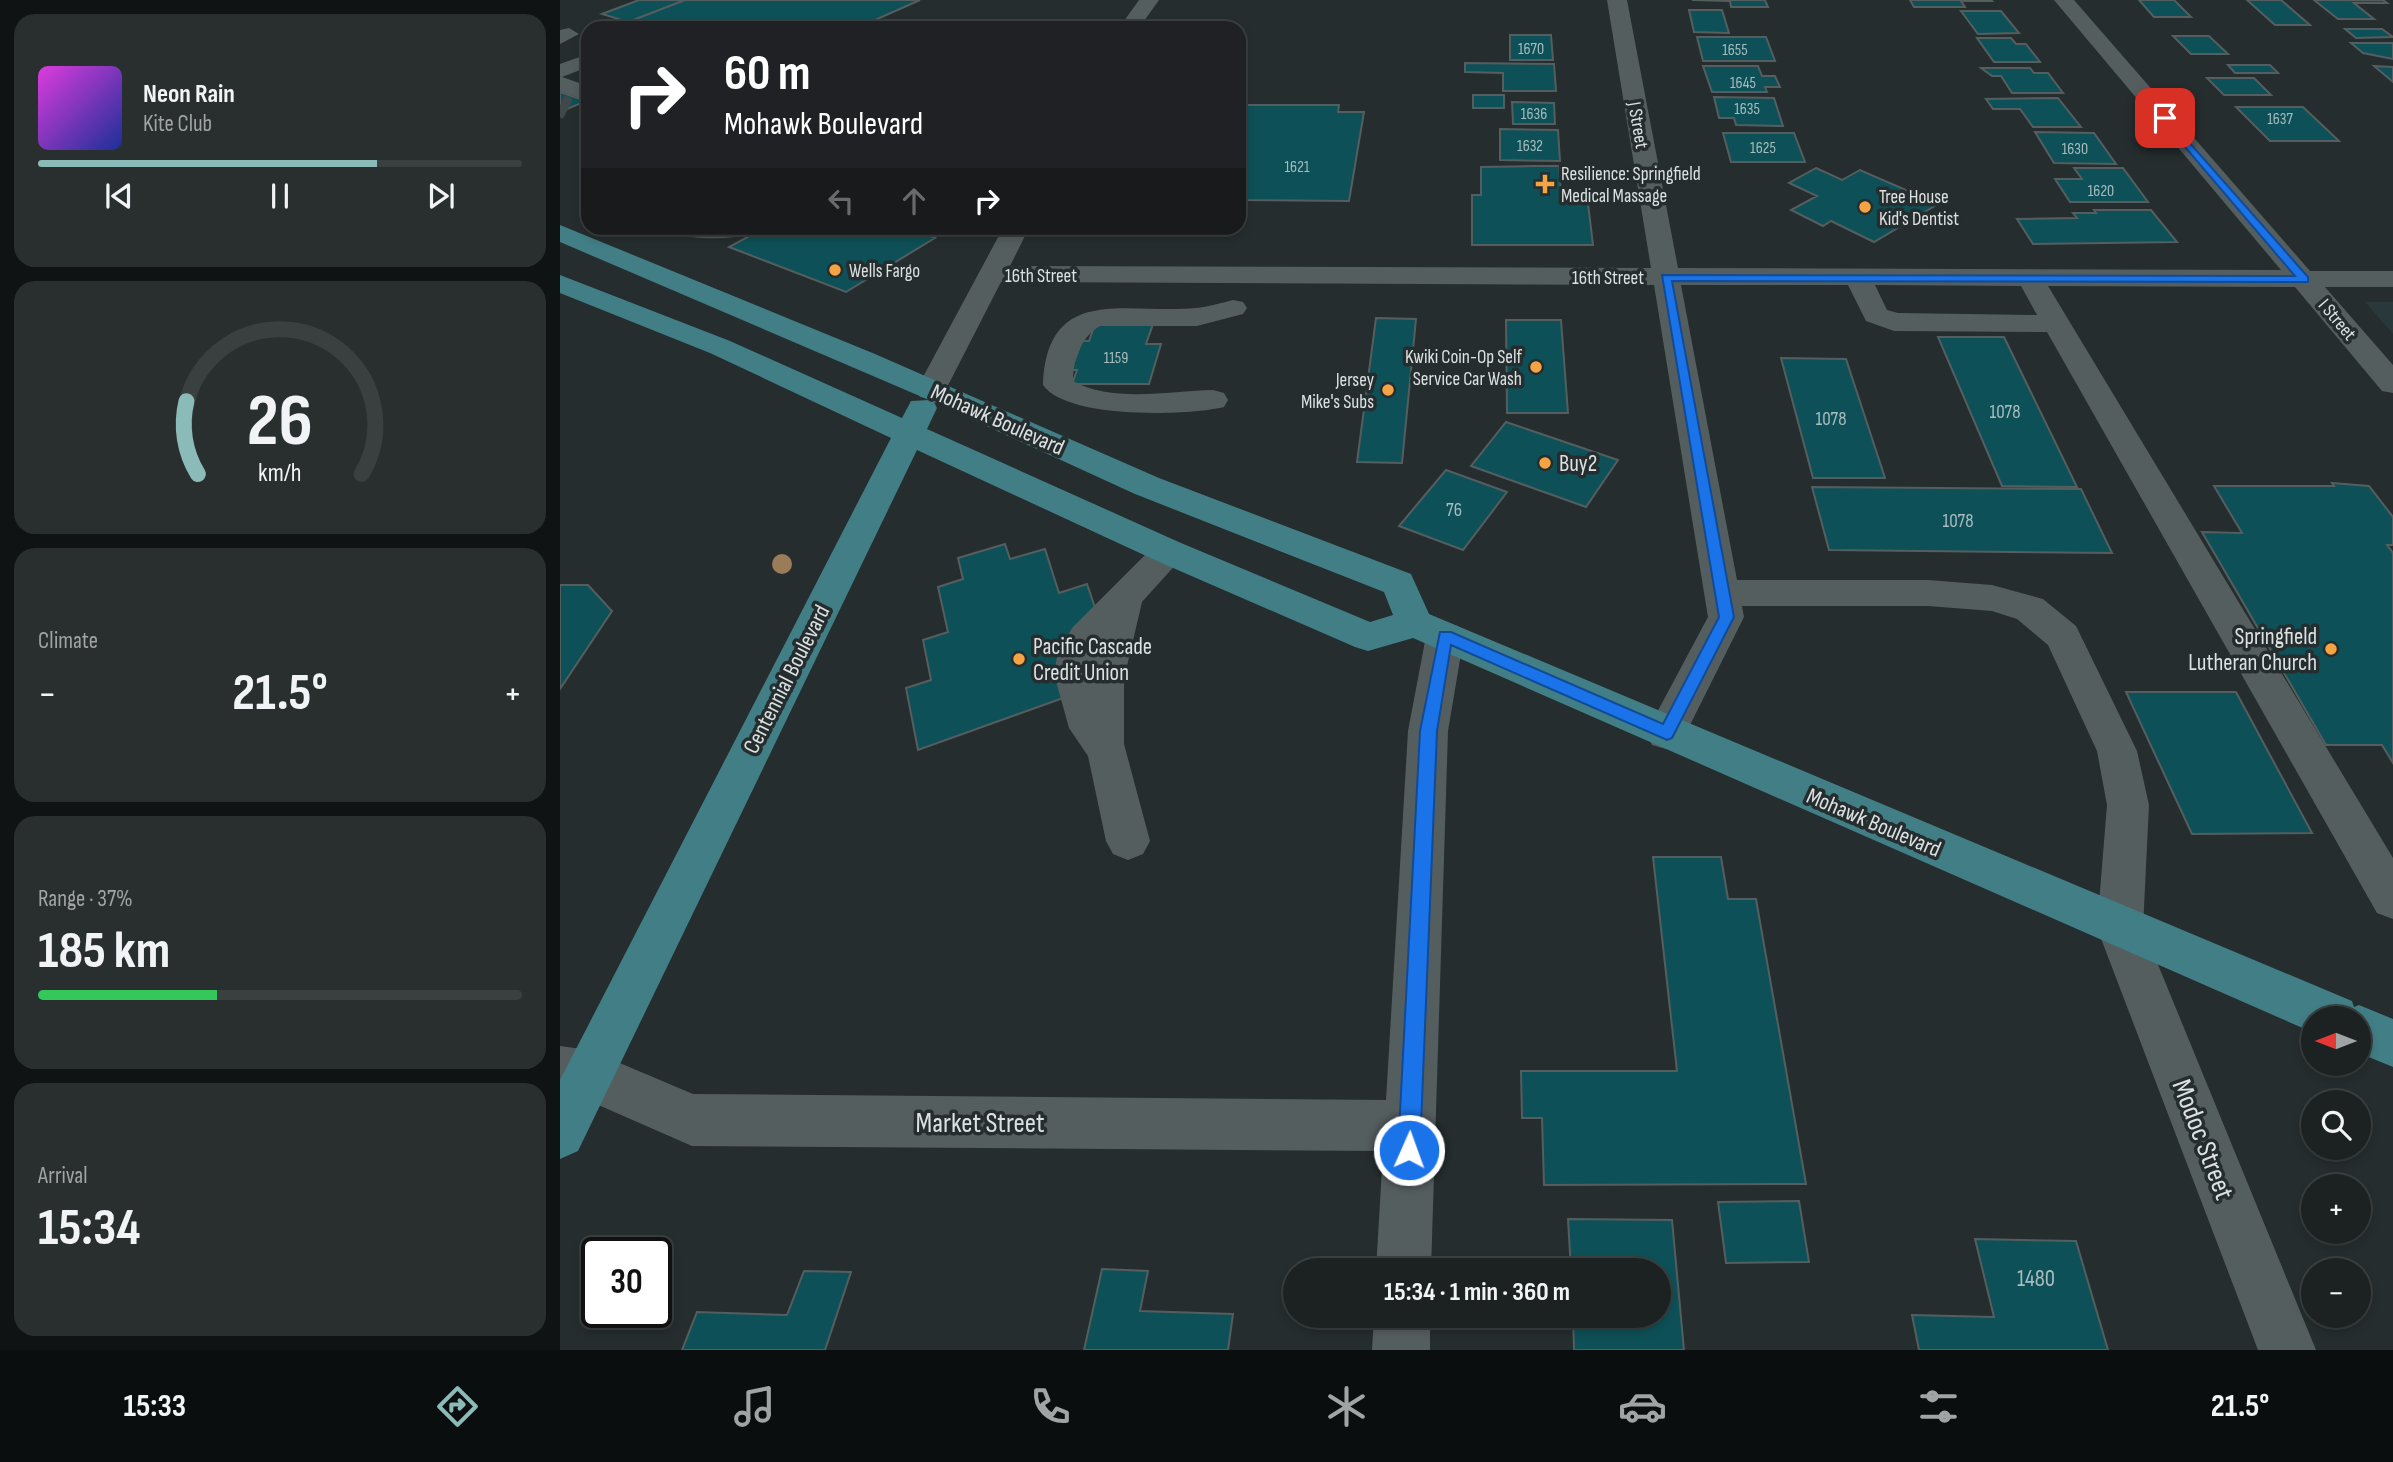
<!DOCTYPE html>
<meta charset="utf-8">
<style>
body{margin:0;font-family:"Sofia Sans Condensed",sans-serif;background:#292f2f;color:#f1f3f6;height:100vh;display:flex;flex-direction:column;font-size:26px;white-space:nowrap}
*{box-sizing:border-box;margin:0}
p{font-size:23px;color:#a0a4a5}
.icon{flex:none;width:38px;height:38px;fill:none;stroke:currentColor;stroke-width:2;stroke-linecap:round;stroke-linejoin:round}
.map{position:relative;flex:1;overflow:hidden}
.details{display:flex;flex-direction:column;gap:14px;padding:14px;background:#0f1313;width:560px}
.details>*{flex:none}
.hud{position:absolute;left:21px;top:21px;width:665px;height:214px;border-radius:21px;box-shadow:0 4px 10px #0003,0 0 0 2px #3a3f40;background:#202124;color:#fff;overflow:hidden}
.needle{width:46px;rotate:270deg}
.fabs{position:absolute;left:1741px;top:1006px;display:grid;gap:14px}
.fabs a{display:grid;place-items:center;width:70px;height:70px;border-radius:50%;background:#1c2222;box-shadow:0 4px 10px #0003,0 0 0 2px #3a3f40;font-size:35px}
.speed{position:absolute;left:21px;top:1237px;display:flex;gap:14px;font-size:35px;font-weight:700;text-align:center}
.speed>*{display:grid;place-content:center;width:91px;height:91px;border-radius:50%;background:#1c2222;box-shadow:0 4px 10px #0003,0 0 0 2px #3a3f40;line-height:1}
.speed .limit{border:4px solid #111;border-radius:10px;background:#fff;color:#111}
.pin{position:absolute;display:grid;place-items:center;width:60px;height:60px;color:#fff;margin:-30px;border-radius:14px;box-shadow:0 4px 10px #0006}
.me{position:absolute;width:77px;margin:-38px;rotate:2deg;stroke-linejoin:round;filter:drop-shadow(0 0 5px #0008)}
.turn{display:flex;align-items:center;gap:24px;height:147px;padding:0 28px;font-size:32px}
.turn .icon{width:91px;height:91px;stroke-width:2.5}
.turn b{display:block;font-size:49px;line-height:60px}
.lanes{display:flex;align-items:center;height:66px;padding:0 28px;background:#0003;justify-content:center;gap:35px;direction:ltr}
.lanes .off{opacity:.35}
.big{font-size:52px;font-weight:700;line-height:1.1}
.details .card{flex:1;display:flex;flex-direction:column;justify-content:center;gap:10px;min-width:0;padding:0 24px;border-radius:21px;background:#292f2f}
.details .dial{align-items:center;gap:0}
.dial svg{height:182px;overflow:visible;fill:none;stroke:#3a3f40;stroke-width:7;stroke-linecap:round;text-anchor:middle}
.dial text{fill:#f1f3f6;stroke:none}
.song{display:flex;align-items:center;gap:21px}
.cover{width:84px;height:84px;border-radius:10px;background:linear-gradient(135deg,hsl(300 70% 55%),hsl(230 70% 35%))}
.played{height:7px;border-radius:4px;background:linear-gradient(90deg,#8bbbb9 70%,#3a3f40 70%)}
.keys{display:flex;justify-content:space-around;direction:ltr}
.heat{display:flex;justify-content:space-between;align-items:center;font-size:38px;direction:ltr}
.charge{height:10px;border-radius:5px;background:linear-gradient(90deg,#34c759 37%,#3a3f40 0)}
.trip{position:absolute;left:723px;top:1258px;width:388px;height:70px;border-radius:35px;background:#1c2222;box-shadow:0 4px 10px #0003,0 0 0 2px #3a3f40;font-weight:700;line-height:70px;text-align:center}
.tabs{display:flex;height:112px;justify-content:space-around;align-items:center;background:#0b0e0e;color:#a0a4a5}
.tabs .icon{width:49px;height:49px}
.tabs .on{color:#8bbbb9}
.tabs b{font-size:32px;color:#f1f3f6}
main{display:flex;flex:1;min-height:0}
.map>svg:first-child{display:block}
.built{fill:#29383a}
.building{fill:#0e5057;stroke:#555e5f;stroke-width:2}
.lines{fill:none;stroke-linecap:round;stroke-linejoin:round}
.minor-tunnel{stroke:#404849;stroke-width:22;stroke-dasharray:22 11;stroke-linecap:butt}
.minor{fill:#555e5f;fill-rule:evenodd}
.major{fill:#417e85;fill-rule:evenodd}
.tree{fill:#9a7c59}
.route{fill:#1a73e8;stroke:#114b97;stroke-width:2}
.poi-dot{fill:#f4a444;stroke:#252d2e;stroke-width:2.5}
.labels{text-anchor:middle;stroke-width:7;stroke-linejoin:round;paint-order:stroke}
.far-number-label{font-size:16px;fill:#a8bdbf}
.far-street-label{font-size:19px;fill:#dce1e2;stroke:#252d2e}
.far-poi-label{font-size:19px;fill:#dce1e2;stroke:#252d2e;text-anchor:start}
.number-label{font-size:19px;fill:#a8bdbf}
.street-label{font-size:23px;fill:#dce1e2;stroke:#252d2e}
.poi-label{font-size:23px;fill:#dce1e2;stroke:#252d2e;text-anchor:start}
.near-number-label{font-size:23px;fill:#a8bdbf}
.near-street-label{font-size:28px;fill:#dce1e2;stroke:#252d2e}
</style>
<main>
<section class="details">
<div class="card">
<div class="song"><i class="cover"></i><div><b>Neon Rain</b><p>Kite Club</p></div></div>
<div class="played"></div>
<div class="keys"><svg class="icon" aria-label="previous" viewBox="0 0 24 24"><path d="M18 5L8 12l10 7zM5 5v14"/></svg><svg class="icon" aria-label="pause" viewBox="0 0 24 24"><path d="M8 5v14M16 5v14"/></svg><svg class="icon" aria-label="next" viewBox="0 0 24 24"><path d="M6 5l10 7-10 7zM19 5v14"/></svg></div>
</div>
<div class="card dial"><svg viewBox="0 0 100 80">
<path d="M14 69A42 42 0 1 1 86 69"/>
<path d="M14 69A42 42 0 0 1 9 37" stroke="#8bbbb9"/>
<text x="50" y="56" font-size="32" font-weight="700">26</text>
<text x="50" y="72" font-size="11">km/h</text>
</svg></div>
<div class="card"><p>Climate</p>
<div class="heat"><a>−</a><b class="big">21.5°</b><a>+</a></div>
</div>
<div class="card"><p>Range · 37%</p><b class="big">185 km</b><div class="charge"></div></div>
<div class="card"><p>Arrival</p><b class="big">15:34</b></div>
</section>
<div class="map">
<svg width="1833" height="1350" viewBox="0 0 1833 1350">
<rect width="100%" height="100%" fill="#252d2e"/>
<path class="built" d="M 1805,302 L 1833,302 L 1833,334 Z"/>
<path class="building" d="M 79,0 L 125,0 L 68,22 L 42,14 Z
M 125,0 L 360,0 L 297,28 L 88,28 L 68,22 Z
M 1205,0 L 1208,7 L 1171,7 L 1170,1 L 1132,0 Z
M 1350,0 L 1431,0 L 1432,1 L 1401,1 L 1405,7 L 1354,7 Z
M 1579,0 L 1614,0 L 1631,17 L 1594,17 Z
M 1687,0 L 1721,0 L 1750,25 L 1715,25 Z
M 1754,0 L 1823,0 L 1827,3 L 1794,3 L 1814,19 L 1778,19 Z
M 1129,10 L 1162,10 L 1169,33 L 1134,32 Z
M 1401,11 L 1441,11 L 1459,33 L 1418,34 Z
M 1785,29 L 1822,29 L 1833,37 L 1796,38 Z
M 950,35 L 991,35 L 993,60 L 950,60 Z
M 1613,36 L 1649,36 L 1668,54 L 1631,54 Z
M 1137,37 L 1206,37 L 1215,61 L 1143,61 Z
M 1417,38 L 1451,38 L 1456,44 L 1466,44 L 1480,62 L 1434,62 Z
M 1791,43 L 1833,43 L 1833,59 L 1803,53 Z
M 905,63 L 994,64 L 996,91 L 943,91 L 943,73 L 905,72 Z
M 1668,65 L 1710,65 L 1718,73 L 1675,73 Z
M 1143,66 L 1198,66 L 1202,76 L 1215,76 L 1220,87 L 1205,87 L 1207,92 L 1152,92 Z
M 1814,66 L 1833,67 L 1833,82 Z
M 1421,68 L 1470,68 L 1474,73 L 1488,73 L 1503,93 L 1452,93 L 1441,76 L 1432,76 Z
M 1647,78 L 1694,78 L 1711,95 L 1664,95 Z
M 0,92 L 26,101 L 0,112 Z
M 913,95 L 944,95 L 944,108 L 913,108 Z
M 1154,97 L 1214,98 L 1223,126 L 1176,125 L 1174,118 L 1159,118 Z
M 1498,98 L 1521,127 L 1473,127 L 1460,109 L 1433,109 L 1426,99 Z
M 952,102 L 994,103 L 995,124 L 953,124 Z
M 679,105 L 779,105 L 778,112 L 804,112 L 789,201 L 679,200 L 679,132 L 684,117 L 679,117 Z
M 1676,107 L 1743,107 L 1779,141 L 1710,141 Z
M 940,129 L 998,130 L 1000,161 L 940,160 Z
M 1475,132 L 1534,133 L 1556,164 L 1494,163 Z
M 1163,133 L 1234,133 L 1245,162 L 1171,162 Z
M 973,166 L 999,166 L 1001,195 L 1027,195 L 1033,245 L 912,245 L 912,195 L 921,195 L 921,167 Z
M 1256,168 L 1282,180 L 1300,170 L 1378,204 L 1314,242 L 1271,221 L 1263,226 L 1231,210 L 1257,196 L 1229,183 Z
M 1514,168 L 1563,168 L 1588,202 L 1510,202 L 1495,179 L 1522,179 Z
M 1534,210 L 1591,210 L 1617,242 L 1473,244 L 1457,219 L 1517,218 L 1513,213 L 1536,213 Z
M 204,228 L 376,228 L 366,234 L 375,238 L 286,292 L 169,247 Z
M 816,318 L 856,319 L 842,463 L 797,462 Z
M 946,320 L 1001,320 L 1008,413 L 947,413 Z
M 535,324 L 593,324 L 586,344 L 601,344 L 589,384 L 512,384 L 517,370 L 511,370 L 522,341 L 529,341 Z
M 1378,337 L 1444,337 L 1517,487 L 1442,486 Z
M 1221,358 L 1286,359 L 1325,478 L 1253,478 Z
M 946,422 L 1058,460 L 1026,507 L 911,466 Z
M 886,470 L 947,492 L 903,550 L 839,526 Z
M 1772,483 L 1809,486 L 1833,517 L 1833,545 L 1827,545 L 1833,553 L 1833,763 L 1822,745 L 1766,745 L 1642,532 L 1682,533 L 1654,486 L 1774,486 Z
M 1252,487 L 1521,489 L 1552,553 L 1269,550 Z
M 445,544 L 450,559 L 485,549 L 499,593 L 527,584 L 559,678 L 358,750 L 346,688 L 371,680 L 363,640 L 388,632 L 378,587 L 403,579 L 398,558 Z
M 0,585 L 28,585 L 52,611 L 0,689 Z
M 1566,692 L 1676,692 L 1752,833 L 1632,834 Z
M 1093,857 L 1161,857 L 1168,899 L 1196,899 L 1246,1184 L 984,1185 L 982,1118 L 962,1118 L 961,1071 L 1117,1071 Z
M 1239,1201 L 1249,1262 L 1166,1263 L 1158,1202 Z
M 1008,1219 L 1112,1220 L 1124,1350 L 1014,1350 L 1013,1316 L 1099,1316 L 1099,1270 L 1011,1270 Z
M 1415,1239 L 1516,1241 L 1548,1350 L 1359,1350 L 1352,1315 L 1434,1317 Z
M 542,1269 L 588,1271 L 580,1311 L 673,1314 L 668,1350 L 524,1350 Z
M 244,1271 L 291,1272 L 265,1350 L 122,1350 L 137,1312 L 227,1315 Z"/>
<g class="lines">
<path class="minor-tunnel" d="M 0,105 L 8,109"/>
<path class="minor" d="M 579,0 L 599,0 L 579,28 L 559,28 Z
M 1047,0 L 1067,0 L 1118,268 L 1721,270 L 1494,0 L 1514,0 L 1750,271 L 1833,271 L 1833,287 L 1765,287 L 1833,365 L 1833,393 L 1822,391 L 1735,287 L 1488,286 L 1833,858 L 1833,919 L 1817,913 L 1487,332 L 1334,331 L 1306,321 L 1288,285 L 1121,285 L 1177,580 L 1368,580 L 1432,585 L 1483,599 L 1516,626 L 1577,751 L 1589,805 L 1583,928 L 1756,1350 L 1698,1350 L 1537,928 L 1547,805 L 1537,751 L 1488,645 L 1457,619 L 1432,611 L 1368,606 L 1182,606 L 1184,617 L 1120,745 L 1106,749 L 1092,745 L 1086,733 L 1148,617 L 1094,285 L 441,282 L 382,397 L 371,399 L 360,397 L 356,390 L 443,228 L 469,228 L 450,266 L 1091,268 ZM 1315,285 L 1461,286 L 1477,315 L 1338,313 L 1327,310 Z
M 9,28 L 19,34 L 0,44 L 0,30 Z
M 28,54 L 28,67 L 2,77 L 28,86 L 28,101 L 0,91 L 0,64 Z
M 105,228 L 200,228 L 196,233 C 169,240 136,240 109,233 Z
M 673,300 L 683,302 L 687,308 L 683,314 L 637,326 L 540,326 C 521,337 513,359 513,381 C 552,403 610,391 653,390 L 664,393 L 668,400 L 664,407 C 627,416 506,419 483,385 C 487,282 568,315 636,308 C 648,307 661,303 673,300 Z
M 609,540 L 621,543 L 627,552 L 582,602 L 564,679 L 564,744 L 590,841 L 583,854 L 568,860 L 553,854 L 546,841 L 528,756 L 509,728 L 494,674 L 497,657 L 512,628 L 597,543 Z
M 885,622 L 898,626 L 904,636 L 888,731 L 871,1270 L 816,1270 L 823,1151 L 132,1146 L 27,1100 L 0,1096 L 0,1046 L 29,1050 L 133,1094 L 826,1100 L 848,731 L 866,636 L 872,626 Z
M 814,1316 L 870,1316 L 870,1350 L 812,1350 Z"/>
<path class="major" d="M 0,225 L 315,354 L 599,478 L 851,574 L 869,614 L 1792,1001 L 1794,1007 L 1799,1005 L 1833,1019 L 1833,1067 L 1799,1053 L 1799,1018 L 1754,1018 L 1754,1033 L 853,638 L 808,651 L 795,647 L 597,561 L 357,450 L 18,1151 L 0,1159 L 0,1080 L 331,438 L 150,353 L 0,293 L 0,275 L 170,341 L 342,418 L 351,401 L 369,400 L 0,242 ZM 374,402 L 575,494 L 824,592 L 833,615 L 810,622 L 621,543 L 367,429 L 377,408 Z"/>
</g>
<circle class="tree" cx="222" cy="564" r="10"/>
<path class="route" d="M 1605,115 L 1748,277 L 1748,282 L 1112,281 L 1174,617 L 1112,738 L 1107,740 L 891,645 L 877,731 L 860,1150 L 857,1158 L 849,1161 L 842,1158 L 838,1150 L 860,731 L 880,632 L 891,632 L 1103,724 L 1159,617 L 1102,275 L 1735,276 L 1602,120 Z"/>
<g class="poi-dot">
<path d="M981.5 173.5h7v7h7v7h-7v7h-7v-7h-7v-7h7z"/>
<circle cx="1305" cy="207" r="7"/>
<circle cx="275" cy="270" r="7"/>
<circle cx="976" cy="367" r="7"/>
<circle cx="828" cy="390" r="7"/>
<circle cx="985" cy="463" r="7"/>
<circle cx="1771" cy="649" r="7"/>
<circle cx="459" cy="659" r="7"/>
</g>
<g class="labels">
<g class="far-number-label">
<text x="971" y="54">1670</text>
<text x="1175" y="55">1655</text>
<text x="1183" y="88">1645</text>
<text x="1187" y="114">1635</text>
<text x="974" y="119">1636</text>
<text x="1720" y="124">1637</text>
<text x="970" y="151">1632</text>
<text x="1203" y="153">1625</text>
<text x="1515" y="154">1630</text>
<text x="737" y="172">1621</text>
<text x="1541" y="196">1620</text>
<text x="556" y="363">1159</text>
</g>
<g class="far-street-label">
<text transform="translate(1079 125) rotate(80)" y="7">J Street</text>
<text x="481" y="282">16th Street</text>
<text x="1048" y="284">16th Street</text>
<text transform="translate(1778 319) rotate(50)" y="7">I Street</text>
</g>
<g class="far-poi-label">
<text x="1001" y="180">Resilience: Springfield<tspan x="1001" dy="22">Medical Massage</tspan></text>
<text x="1319" y="203">Tree House<tspan x="1319" dy="22">Kid's Dentist</tspan></text>
<text x="289" y="277">Wells Fargo</text>
<text x="962" y="363" text-anchor="end">Kwiki Coin-Op Self<tspan x="962" dy="22">Service Car Wash</tspan></text>
<text x="814" y="386" text-anchor="end">Jersey<tspan x="814" dy="22">Mike's Subs</tspan></text>
</g>
<g class="number-label">
<text x="1445" y="418">1078</text>
<text x="1271" y="425">1078</text>
<text x="894" y="516">76</text>
<text x="1398" y="527">1078</text>
</g>
<g class="street-label">
<text transform="translate(438 419) rotate(24)" y="8">Mohawk Boulevard</text>
<text transform="translate(226 679) rotate(-63)" y="8">Centennial Boulevard</text>
<text transform="translate(1314 822) rotate(23)" y="8">Mohawk Boulevard</text>
</g>
<g class="poi-label">
<text x="999" y="471">Buy2</text>
<text x="1757" y="644" text-anchor="end">Springfield<tspan x="1757" dy="26">Lutheran Church</tspan></text>
<text x="473" y="654">Pacific Cascade<tspan x="473" dy="26">Credit Union</tspan></text>
</g>
<g class="near-number-label">
<text x="1476" y="1286">1480</text>
</g>
<g class="near-street-label">
<text x="420" y="1132">Market Street</text>
<text transform="translate(1644 1139) rotate(69)" y="10">Modoc Street</text>
</g>
</g>
</svg>
<div class="fabs">
<a><svg class="needle" viewBox="-14 -14 28 28"><path d="M0-13l5 13h-10z" fill="#e53935"/><path d="M0 13l5-13h-10z" fill="#a0a4a5"/></svg></a>
<a><svg class="icon" aria-label="search" viewBox="0 0 24 24"><circle cx="10" cy="10" r="6"/><path d="M15 15l6 6"/></svg></a>
<a>+</a>
<a>−</a>
</div>
<div class="speed"><div class="limit">30</div></div>
<div class="pin" style="left:1605px;top:118px;background:#d93025"><svg class="icon" aria-label="arrive" viewBox="0 0 24 24"><path d="M6 21V4h12l-3 4 3 4H6"/></svg></div>
<svg class="me" style="left:849px;top:1150px" viewBox="-20 -20 40 40"><circle r="17" fill="#1a73e8" stroke="#fff" stroke-width="3"/><path d="M0-11L8 9 0 5-8 9z" fill="#fff"/></svg>
<div class="trip">15:34 · 1 min · 360 m</div>
<div class="hud">
<div class="turn"><svg class="icon" aria-label="right" viewBox="0 0 24 24"><path d="M7 20v-9h11M14 6l5 5-5 5"/></svg><div><b>60 m</b>Mohawk Boulevard</div></div>
<div class="lanes"><svg class="icon off" aria-label="left" viewBox="0 0 24 24"><path d="M17 20v-9H6M10 6l-5 5 5 5"/></svg><svg class="icon off" aria-label="ahead" viewBox="0 0 24 24"><path d="M12 20V5M6 11l6-6 6 6"/></svg><svg class="icon" aria-label="right" viewBox="0 0 24 24"><path d="M7 20v-9h11M14 6l5 5-5 5"/></svg></div>
</div>
</div>
</main>
<nav class="tabs">
<b>15:33</b>
<svg class="icon on" aria-label="directions" viewBox="0 0 24 24"><path d="M12 3l9 9-9 9-9-9zM9 14v-3h6M13 9l2 2-2 2"/></svg>
<svg class="icon" aria-label="music" viewBox="0 0 24 24"><path d="M9 18V5l10-2v13"/><circle cx="6" cy="18" r="3"/><circle cx="16" cy="16" r="3"/></svg>
<svg class="icon" aria-label="phone" viewBox="0 0 24 24"><path d="M5 4h4l2 5-3 2q2 4 5 5l2-3 5 2v4C11 20 4 13 5 4z"/></svg>
<svg class="icon" aria-label="climate" viewBox="0 0 24 24"><path d="M12 3v18M4 7l16 10M4 17L20 7"/></svg>
<svg class="icon" aria-label="car" viewBox="0 0 24 24"><path d="M5 17H2v-5l4-1 3-4h7l3 4 3 1v5h-3M9 17h6M6 11h13"/><circle cx="7" cy="17" r="2"/><circle cx="17" cy="17" r="2"/></svg>
<svg class="icon" aria-label="filters" viewBox="0 0 24 24"><path d="M4 7h16M4 17h16"/><circle cx="9" cy="7" r="2"/><circle cx="15" cy="17" r="2"/></svg>
<b>21.5°</b>
</nav>
